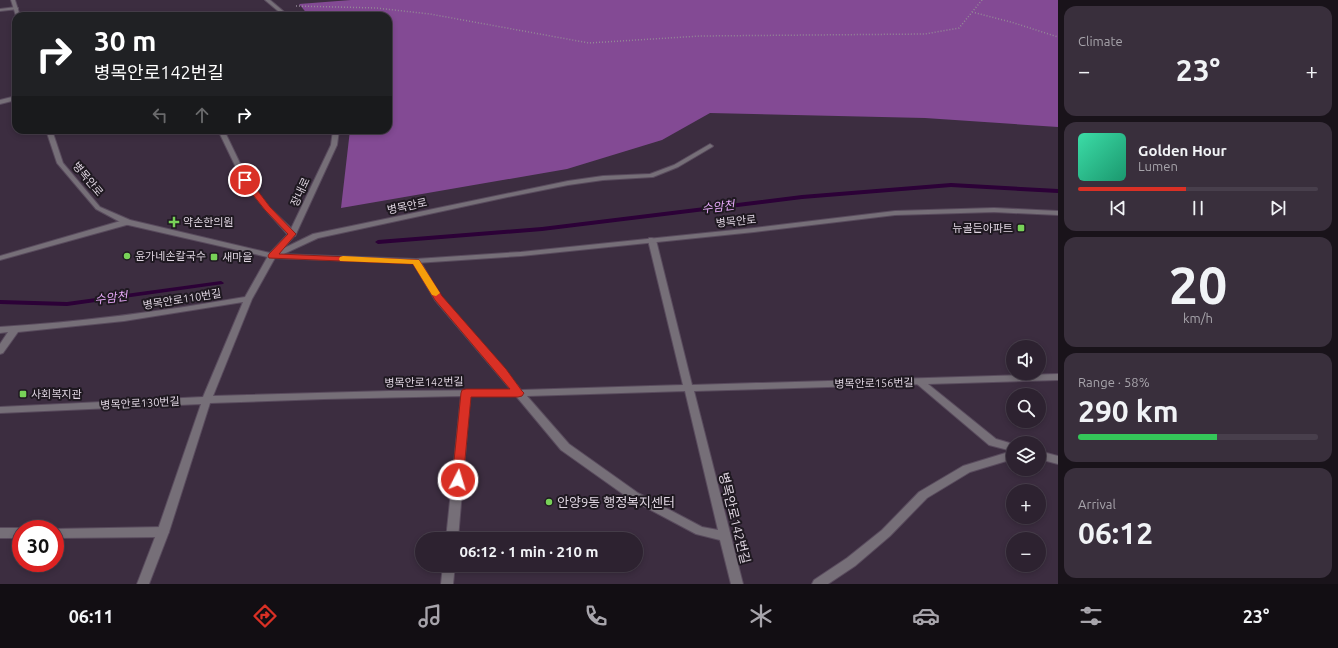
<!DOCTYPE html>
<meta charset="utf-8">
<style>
body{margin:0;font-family:Ubuntu,"Noto Sans KR",sans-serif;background:#392f3c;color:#f1f3f6;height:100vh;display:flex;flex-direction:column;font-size:15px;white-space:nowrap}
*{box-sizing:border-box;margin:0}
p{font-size:13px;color:#a7a4ab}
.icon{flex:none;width:22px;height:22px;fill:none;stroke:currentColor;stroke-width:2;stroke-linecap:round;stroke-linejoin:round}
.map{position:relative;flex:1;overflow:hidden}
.details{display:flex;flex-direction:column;gap:6px;padding:6px;background:#19131a;width:280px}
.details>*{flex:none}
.top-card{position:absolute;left:12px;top:12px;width:380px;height:122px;border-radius:12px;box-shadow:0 2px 6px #0003,0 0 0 1px #483f4c;background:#202124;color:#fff;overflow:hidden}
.buttons{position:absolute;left:1006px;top:340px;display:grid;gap:8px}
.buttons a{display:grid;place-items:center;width:40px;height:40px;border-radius:50%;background:#2d2230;box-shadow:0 2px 6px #0003,0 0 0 1px #483f4c;font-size:20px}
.speed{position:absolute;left:12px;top:520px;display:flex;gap:8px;font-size:20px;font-weight:700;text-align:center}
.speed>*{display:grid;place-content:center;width:52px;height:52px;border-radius:50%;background:#2d2230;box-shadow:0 2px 6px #0003,0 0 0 1px #483f4c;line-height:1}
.speed .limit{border:6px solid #d22;background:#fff;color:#111}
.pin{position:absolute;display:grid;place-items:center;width:34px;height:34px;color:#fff;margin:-17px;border:2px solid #fff;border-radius:50%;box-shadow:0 1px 4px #0007}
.me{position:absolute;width:44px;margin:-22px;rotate:5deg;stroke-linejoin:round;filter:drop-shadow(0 0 3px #0008)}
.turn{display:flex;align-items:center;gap:14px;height:84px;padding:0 16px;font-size:18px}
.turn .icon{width:52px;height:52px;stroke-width:2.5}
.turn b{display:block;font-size:28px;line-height:34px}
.lanes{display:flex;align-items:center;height:38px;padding:0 16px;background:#0003;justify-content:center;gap:20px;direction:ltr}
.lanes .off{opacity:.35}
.big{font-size:30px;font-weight:700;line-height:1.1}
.details .card{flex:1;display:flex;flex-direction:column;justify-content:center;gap:6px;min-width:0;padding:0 14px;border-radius:12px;background:#392f3c}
.details .dial{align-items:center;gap:0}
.dial b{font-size:52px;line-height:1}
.song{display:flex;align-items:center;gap:12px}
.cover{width:48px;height:48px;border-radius:6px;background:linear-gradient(135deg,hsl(160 70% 55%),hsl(160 70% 35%))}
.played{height:4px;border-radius:2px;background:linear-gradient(90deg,#d93025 45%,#483f4c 45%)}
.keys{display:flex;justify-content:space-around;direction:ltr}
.heat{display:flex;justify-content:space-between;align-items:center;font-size:22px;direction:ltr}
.charge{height:6px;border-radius:3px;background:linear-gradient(90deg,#34c759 58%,#483f4c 0)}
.trip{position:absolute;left:415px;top:532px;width:228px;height:40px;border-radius:20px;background:#2d2230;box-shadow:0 2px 6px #0003,0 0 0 1px #483f4c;font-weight:700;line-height:40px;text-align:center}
.dock{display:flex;height:64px;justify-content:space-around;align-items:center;background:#120e13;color:#a7a4ab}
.dock .icon{width:28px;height:28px}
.dock .current{color:#d93025}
.dock b{font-size:18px;color:#f1f3f6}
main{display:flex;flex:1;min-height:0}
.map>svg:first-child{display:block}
.forest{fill:#834a94}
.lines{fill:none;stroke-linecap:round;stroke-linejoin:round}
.stream{fill:#2c0137;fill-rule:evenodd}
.service-casing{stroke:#594b5d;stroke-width:2}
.minor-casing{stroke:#594b5d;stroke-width:2}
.tertiary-casing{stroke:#594b5d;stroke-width:2}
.path{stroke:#948897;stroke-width:1.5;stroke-dasharray:1 2;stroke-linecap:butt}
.service{fill:#766f78;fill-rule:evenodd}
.minor{fill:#766f78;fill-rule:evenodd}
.tertiary{fill:#766f78;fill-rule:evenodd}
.route{fill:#d93025;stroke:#8d1f18}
.slow{fill:#f59e0b}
.poi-dot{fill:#78d258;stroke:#1f1921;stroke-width:1.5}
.labels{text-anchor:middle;stroke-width:4;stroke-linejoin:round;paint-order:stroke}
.street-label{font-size:11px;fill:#dfd5e1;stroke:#1f1921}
.poi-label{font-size:11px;fill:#dfd5e1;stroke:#1f1921;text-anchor:start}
.water-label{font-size:12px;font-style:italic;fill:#e4a7f6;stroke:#1f1921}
.near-poi-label{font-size:13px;fill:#dfd5e1;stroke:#1f1921;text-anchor:start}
.near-street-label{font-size:13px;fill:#dfd5e1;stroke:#1f1921}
</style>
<main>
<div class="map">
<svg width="1058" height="584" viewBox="0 0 1058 584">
<rect width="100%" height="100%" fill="#3c2d40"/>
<path class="forest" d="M 351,0 L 1058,0 L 1058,127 L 925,118 L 710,113 L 662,140 L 567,169 L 341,208 L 350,130 L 388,130 L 388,16 L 309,16 L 299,4 Z"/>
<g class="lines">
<path class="stream" d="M 951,183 L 1058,189 L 1058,193 L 951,187 L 802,199 L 542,231 L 378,244 L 375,242 L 378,240 L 542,227 L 802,195 Z
M 221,281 L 224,283 L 223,284 L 67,306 L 0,304 L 0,300 L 67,302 Z"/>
<defs>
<path id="service" d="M 710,144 L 713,146 L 712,147 L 678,167 L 653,177 L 603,180 L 568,185 L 503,198 L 318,238 L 275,258 L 269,258 L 268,256 L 313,234 L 568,181 L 603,176 L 650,174 L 674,165 Z
M 920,379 L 923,380 L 996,439 L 1013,444 L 1013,459 L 970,472 L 927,498 L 890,536 L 855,566 L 828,584 L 812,584 L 814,580 L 847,558 L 882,530 L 919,492 L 963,466 L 1012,451 L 989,445 L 917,384 L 915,382 L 917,380 Z
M 1039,451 L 1058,456 L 1058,464 L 1039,459 Z
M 163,527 L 167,529 L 169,532 L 167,535 L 163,537 L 55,538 L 55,529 L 53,529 Z
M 0,528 L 21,528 L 23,529 L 21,529 L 21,538 L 0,538 Z"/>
<path id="minor" d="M 16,7 L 18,8 L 18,9 L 0,11 L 0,9 Z
M 16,96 L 16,100 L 0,104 L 0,100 Z
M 218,130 L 224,130 L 248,180 L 269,207 L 295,232 L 296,234 L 295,236 L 289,236 L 265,209 L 242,180 Z
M 124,220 L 130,220 L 131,222 L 130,224 L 0,260 L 0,256 Z
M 649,238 L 652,238 L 656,240 L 692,385 L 1058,374 L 1058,380 L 694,391 L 743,584 L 731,584 L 720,540 L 696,534 L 630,499 L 561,450 L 516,396 L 470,396 L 458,539 L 446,539 L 461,396 L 324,399 L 210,403 L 169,532 L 149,584 L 137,584 L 157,532 L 201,404 L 0,413 L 0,407 L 203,397 L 243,302 L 124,321 L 18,332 L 3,353 L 0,354 L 0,344 L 8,332 L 0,333 L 0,327 C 82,322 164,311 245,297 L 268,256 L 272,254 L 276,256 L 252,299 L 213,396 L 389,391 L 511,390 L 435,300 L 412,261 L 416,259 L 420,261 L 441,297 L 521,390 L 683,385 L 648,240 ZM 685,391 L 718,530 L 702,527 L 638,493 L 569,444 L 527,396 Z
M 443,565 L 455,565 L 453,584 L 441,584 Z"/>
<path id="tertiary" d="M 11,0 L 15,0 L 20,16 L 16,16 Z
M 265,0 L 270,0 L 289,16 L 284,16 Z
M 46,130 L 52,130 L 63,163 L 100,207 L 130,220 L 270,253 L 289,233 L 331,145 L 333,130 L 339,130 L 337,145 L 296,234 L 278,254 L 416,259 L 521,252 L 754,228 L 895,211 L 994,208 L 1058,211 L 1058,215 L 994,212 L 895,215 L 754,232 L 521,256 L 416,263 L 272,258 L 124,224 L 96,209 L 57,163 Z"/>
</defs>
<use href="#service" class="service-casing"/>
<use href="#minor" class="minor-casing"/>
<use href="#tertiary" class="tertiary-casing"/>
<path class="path" d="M 296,6 L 376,8 L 430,14 L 589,43 L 700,36 L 925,34 L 959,28 L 982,0
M 972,12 L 1011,22 L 1058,37"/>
<use href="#service" class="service"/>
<use href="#minor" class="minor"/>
<use href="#tertiary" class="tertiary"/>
</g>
<path class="route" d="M 245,177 L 248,178 L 270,207 L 296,234 L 279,254 L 419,260 L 442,296 L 506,369 L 522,391 L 524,393 L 522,396 L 518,397 L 471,397 L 463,480 L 462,484 L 458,485 L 453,484 L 452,480 L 461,393 L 462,390 L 466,389 L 510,389 L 435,300 L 413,264 L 269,258 L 268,256 L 269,254 L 288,234 L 265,210 L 242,181 L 242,178 Z"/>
<path class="slow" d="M 343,256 L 419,260 L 440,293 L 436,296 L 432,295 L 413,264 L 340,261 L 339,259 L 340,257 Z"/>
<g class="poi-dot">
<path d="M172 216h4v4h4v4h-4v4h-4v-4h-4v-4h4z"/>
<rect x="1017" y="224" width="8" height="8" rx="2"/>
<circle cx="127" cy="256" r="4"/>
<rect x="210" y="253" width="8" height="8" rx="2"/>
<rect x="19" y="390" width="8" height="8" rx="2"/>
<circle cx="549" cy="502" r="4"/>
</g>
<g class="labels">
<g class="street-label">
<text transform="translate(88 179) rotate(50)" y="4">병목안로</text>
<text transform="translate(300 192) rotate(-65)" y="4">장내로</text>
<text transform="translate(407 206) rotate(-12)" y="4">병목안로</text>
<text transform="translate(736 221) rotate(-6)" y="4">병목안로</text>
<text transform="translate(182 299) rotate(-9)" y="4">병목안로110번길</text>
<text transform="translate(424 382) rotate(-1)" y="4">병목안로142번길</text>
<text transform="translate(874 383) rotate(-1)" y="4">병목안로156번길</text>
<text transform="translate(140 403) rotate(-3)" y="4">병목안로130번길</text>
</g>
<g class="poi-label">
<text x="183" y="226">약손한의원</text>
<text x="1013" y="232" text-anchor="end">뉴골든아파트</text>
<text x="135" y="260">윤가네손칼국수</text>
<text x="222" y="261">새마을</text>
<text x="31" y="398">사회복지관</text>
</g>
<g class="water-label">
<text transform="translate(718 207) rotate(-7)" y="4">수암천</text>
<text transform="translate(111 298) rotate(-7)" y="4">수암천</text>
</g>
<g class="near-poi-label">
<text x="557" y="507">안양9동 행정복지센터</text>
</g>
<g class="near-street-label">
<text transform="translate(735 518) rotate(76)" y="5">병목안로142번길</text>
</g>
</g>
</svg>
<div class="buttons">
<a><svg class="icon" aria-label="sound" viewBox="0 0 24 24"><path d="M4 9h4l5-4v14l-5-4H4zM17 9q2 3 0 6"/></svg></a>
<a><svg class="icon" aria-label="search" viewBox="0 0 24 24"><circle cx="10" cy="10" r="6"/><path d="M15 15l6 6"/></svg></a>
<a><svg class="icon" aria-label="layers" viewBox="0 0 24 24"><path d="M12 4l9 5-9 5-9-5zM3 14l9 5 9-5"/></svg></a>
<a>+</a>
<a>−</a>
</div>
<div class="speed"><div class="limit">30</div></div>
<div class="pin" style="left:245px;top:180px;background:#d93025"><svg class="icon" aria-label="arrive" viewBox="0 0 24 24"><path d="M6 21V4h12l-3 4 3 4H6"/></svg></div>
<svg class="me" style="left:458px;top:480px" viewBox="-20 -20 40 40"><circle r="17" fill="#d93025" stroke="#fff" stroke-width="3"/><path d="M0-11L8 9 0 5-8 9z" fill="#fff"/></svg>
<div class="trip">06:12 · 1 min · 210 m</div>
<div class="top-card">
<div class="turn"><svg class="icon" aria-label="right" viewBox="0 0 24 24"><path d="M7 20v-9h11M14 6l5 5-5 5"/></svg><div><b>30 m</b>병목안로142번길</div></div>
<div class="lanes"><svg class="icon off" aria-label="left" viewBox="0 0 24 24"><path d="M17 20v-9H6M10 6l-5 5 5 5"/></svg><svg class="icon off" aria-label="ahead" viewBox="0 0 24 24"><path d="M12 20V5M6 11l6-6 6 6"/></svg><svg class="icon" aria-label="right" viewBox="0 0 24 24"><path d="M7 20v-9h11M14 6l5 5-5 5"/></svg></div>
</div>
</div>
<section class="details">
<div class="card"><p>Climate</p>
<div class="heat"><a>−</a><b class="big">23°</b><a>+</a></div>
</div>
<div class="card">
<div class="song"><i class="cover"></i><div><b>Golden Hour</b><p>Lumen</p></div></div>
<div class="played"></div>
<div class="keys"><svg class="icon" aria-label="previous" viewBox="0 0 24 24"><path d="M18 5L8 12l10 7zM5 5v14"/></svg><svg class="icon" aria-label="pause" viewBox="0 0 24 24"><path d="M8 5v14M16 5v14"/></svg><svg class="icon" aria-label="next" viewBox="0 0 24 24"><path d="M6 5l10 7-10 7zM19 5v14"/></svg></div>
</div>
<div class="card dial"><b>20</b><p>km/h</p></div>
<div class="card"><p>Range · 58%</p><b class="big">290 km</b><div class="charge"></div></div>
<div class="card"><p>Arrival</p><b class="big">06:12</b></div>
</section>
</main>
<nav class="dock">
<b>06:11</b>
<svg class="icon current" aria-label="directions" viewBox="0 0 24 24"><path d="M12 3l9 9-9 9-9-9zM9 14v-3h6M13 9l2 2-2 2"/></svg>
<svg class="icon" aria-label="music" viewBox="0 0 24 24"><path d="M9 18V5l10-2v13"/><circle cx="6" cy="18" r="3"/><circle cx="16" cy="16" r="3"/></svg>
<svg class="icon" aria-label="phone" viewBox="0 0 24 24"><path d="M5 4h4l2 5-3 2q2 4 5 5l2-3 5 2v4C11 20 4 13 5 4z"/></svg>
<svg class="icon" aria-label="climate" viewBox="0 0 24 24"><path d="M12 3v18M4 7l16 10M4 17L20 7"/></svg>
<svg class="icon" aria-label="car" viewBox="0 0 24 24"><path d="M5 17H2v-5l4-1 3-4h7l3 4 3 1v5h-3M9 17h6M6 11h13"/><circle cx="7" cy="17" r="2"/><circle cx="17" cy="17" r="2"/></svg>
<svg class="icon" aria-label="filters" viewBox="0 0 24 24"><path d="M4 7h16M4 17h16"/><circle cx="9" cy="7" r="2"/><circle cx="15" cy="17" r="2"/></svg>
<b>23°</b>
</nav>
